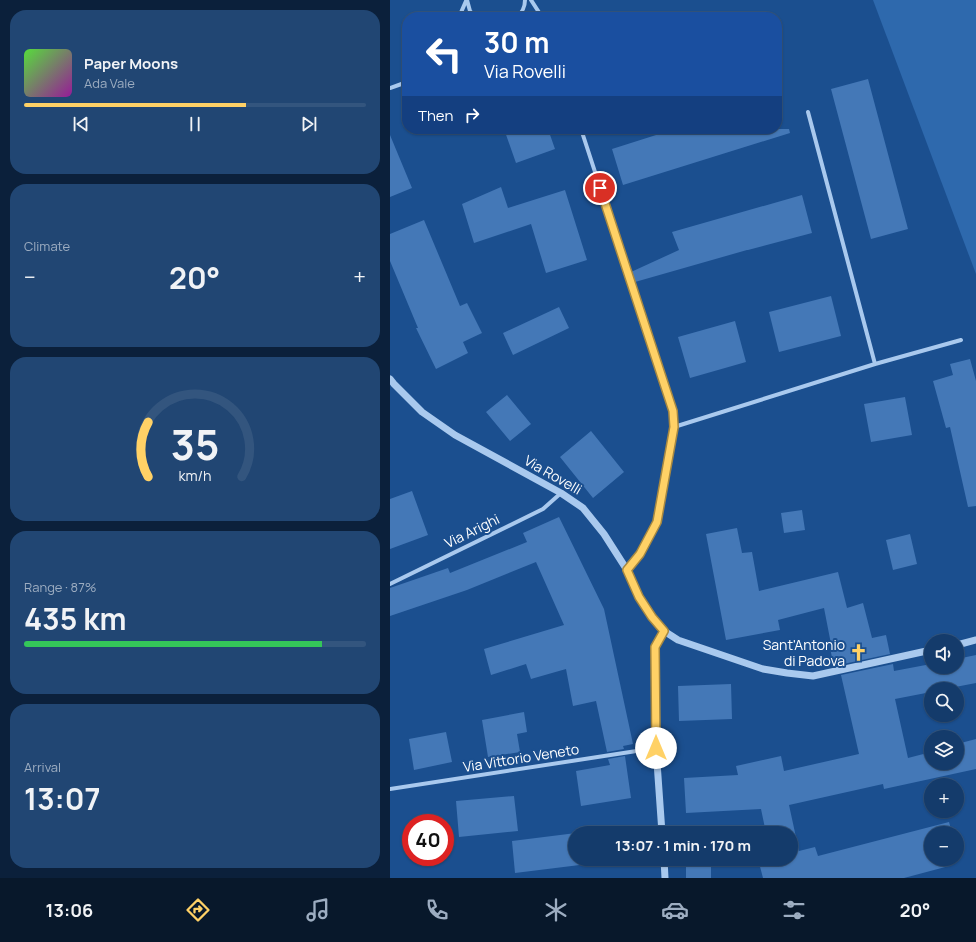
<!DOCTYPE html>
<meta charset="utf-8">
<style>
body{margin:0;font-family:Manrope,sans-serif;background:#214673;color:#f1f3f6;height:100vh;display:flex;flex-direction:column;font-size:15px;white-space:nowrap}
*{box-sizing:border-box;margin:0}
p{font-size:13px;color:#9dadc1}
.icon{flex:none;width:22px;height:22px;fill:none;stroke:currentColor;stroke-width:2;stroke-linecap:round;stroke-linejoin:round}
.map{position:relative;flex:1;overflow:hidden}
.drawer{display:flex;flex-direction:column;gap:10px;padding:10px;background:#0b203b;width:390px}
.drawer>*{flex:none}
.guide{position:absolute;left:12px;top:12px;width:380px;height:122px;border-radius:16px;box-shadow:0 1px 3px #0004,0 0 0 1px #33557e;background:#1a4fa0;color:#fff;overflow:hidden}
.controls{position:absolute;left:534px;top:634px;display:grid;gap:8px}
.controls a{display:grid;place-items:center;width:40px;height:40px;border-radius:50%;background:#143b6b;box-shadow:0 1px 3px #0004,0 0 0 1px #33557e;font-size:20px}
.speed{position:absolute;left:12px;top:814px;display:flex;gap:8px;font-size:20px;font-weight:700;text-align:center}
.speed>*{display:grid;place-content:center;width:52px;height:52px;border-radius:50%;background:#143b6b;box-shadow:0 1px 3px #0004,0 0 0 1px #33557e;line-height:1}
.speed .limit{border:6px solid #d22;background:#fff;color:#111}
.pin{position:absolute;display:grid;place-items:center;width:34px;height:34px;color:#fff;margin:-17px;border:2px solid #fff;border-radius:50%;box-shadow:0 1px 4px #0007}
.me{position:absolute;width:44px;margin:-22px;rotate:0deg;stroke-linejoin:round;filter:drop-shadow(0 0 3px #0008)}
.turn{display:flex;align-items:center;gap:14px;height:84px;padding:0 16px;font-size:18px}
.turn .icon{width:52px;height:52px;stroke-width:2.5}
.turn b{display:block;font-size:28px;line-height:34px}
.then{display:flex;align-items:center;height:38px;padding:0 16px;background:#0003;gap:8px;font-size:15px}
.big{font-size:30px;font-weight:700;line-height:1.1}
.drawer .card{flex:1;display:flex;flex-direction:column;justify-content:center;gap:6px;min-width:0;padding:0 14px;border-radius:16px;background:#214673}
.drawer .dial{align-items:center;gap:0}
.dial svg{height:104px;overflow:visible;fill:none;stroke:#33557e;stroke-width:7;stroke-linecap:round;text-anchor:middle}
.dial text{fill:#f1f3f6;stroke:none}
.song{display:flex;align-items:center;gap:12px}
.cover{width:48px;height:48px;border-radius:6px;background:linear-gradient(135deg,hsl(110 70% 55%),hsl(300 70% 35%))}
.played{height:4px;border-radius:2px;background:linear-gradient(90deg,#ffd166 65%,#33557e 65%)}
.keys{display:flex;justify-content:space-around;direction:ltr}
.heat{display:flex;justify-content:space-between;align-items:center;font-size:22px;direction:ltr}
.charge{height:6px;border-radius:3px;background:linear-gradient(90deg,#34c759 87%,#33557e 0)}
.trip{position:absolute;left:178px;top:826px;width:230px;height:40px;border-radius:20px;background:#143b6b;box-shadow:0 1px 3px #0004,0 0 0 1px #33557e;font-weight:700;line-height:40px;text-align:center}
.tab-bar{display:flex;height:64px;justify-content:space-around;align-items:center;background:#08182b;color:#9dadc1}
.tab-bar .icon{width:28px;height:28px}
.tab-bar .selected{color:#ffd166}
.tab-bar b{font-size:18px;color:#f1f3f6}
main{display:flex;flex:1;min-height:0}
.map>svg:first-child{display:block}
.green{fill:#2e69ad}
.building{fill:#4478b7}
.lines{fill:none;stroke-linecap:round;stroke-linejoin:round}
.minor{stroke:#a9c9ee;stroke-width:4}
.tertiary{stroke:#a9c9ee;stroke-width:7}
.route-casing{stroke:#a68842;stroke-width:10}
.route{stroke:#ffd166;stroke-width:7}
.labels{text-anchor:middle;stroke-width:4;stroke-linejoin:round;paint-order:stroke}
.street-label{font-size:14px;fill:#fff;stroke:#1b4f8f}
.poi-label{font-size:14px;fill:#fff;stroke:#1b4f8f;text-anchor:end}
</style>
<main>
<section class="drawer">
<div class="card">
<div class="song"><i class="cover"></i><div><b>Paper Moons</b><p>Ada Vale</p></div></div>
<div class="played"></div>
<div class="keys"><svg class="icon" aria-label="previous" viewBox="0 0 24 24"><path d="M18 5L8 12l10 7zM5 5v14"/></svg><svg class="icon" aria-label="pause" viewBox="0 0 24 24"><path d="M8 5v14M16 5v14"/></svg><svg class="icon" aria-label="next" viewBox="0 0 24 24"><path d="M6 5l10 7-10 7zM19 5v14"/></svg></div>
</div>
<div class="card"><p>Climate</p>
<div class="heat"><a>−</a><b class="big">20°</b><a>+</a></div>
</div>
<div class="card dial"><svg viewBox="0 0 100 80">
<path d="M14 69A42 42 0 1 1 86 69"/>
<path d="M14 69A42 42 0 0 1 14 27" stroke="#ffd166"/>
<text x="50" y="56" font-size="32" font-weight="700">35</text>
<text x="50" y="72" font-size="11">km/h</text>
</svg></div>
<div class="card"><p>Range · 87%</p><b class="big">435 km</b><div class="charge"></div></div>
<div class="card"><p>Arrival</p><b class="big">13:07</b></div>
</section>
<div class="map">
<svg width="586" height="878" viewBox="0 0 586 878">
<rect width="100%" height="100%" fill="#1b4f8f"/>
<path class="green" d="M 483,0 L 586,0 L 586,274 Z"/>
<path class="building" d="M 478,79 L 518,229 L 481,239 L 441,89 Z
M 114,129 L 158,129 L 165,149 L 126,163 Z
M 285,129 L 399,129 L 400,133 L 233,185 L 222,149 Z
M 0,135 L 22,188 L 0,197 Z
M 111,187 L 118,208 L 175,190 L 197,260 L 156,273 L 141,224 L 84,243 L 72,204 Z
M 412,195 L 422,233 L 358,250 L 357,250 L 245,282 L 241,272 L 289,250 L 282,232 Z
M 34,220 L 70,306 L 77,303 L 92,333 L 73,342 L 78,353 L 46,369 L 26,328 L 28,328 L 0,261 L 0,234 Z
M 441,296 L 451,336 L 389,352 L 379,312 Z
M 169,307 L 179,328 L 123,355 L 113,333 Z
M 345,321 L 356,362 L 300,378 L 288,337 Z
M 580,359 L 586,381 L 586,506 L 578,507 L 560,427 L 556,428 L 543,381 L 563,375 L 560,364 Z
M 117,395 L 141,424 L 120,441 L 96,412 Z
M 515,397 L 522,435 L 481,442 L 474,404 Z
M 201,431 L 234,472 L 203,498 L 170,457 Z
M 22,491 L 38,535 L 0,549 L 0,499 Z
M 412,510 L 415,530 L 394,533 L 391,513 Z
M 169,517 L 214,609 L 243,744 L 233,746 L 234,749 L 217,752 L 206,701 L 183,706 L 176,669 L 141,679 L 136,664 L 101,675 L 94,649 L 174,625 L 146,562 L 77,590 L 0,616 L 0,588 L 58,568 L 60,573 L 137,542 L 133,533 Z
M 347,528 L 352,553 L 362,552 L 369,591 L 448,572 L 457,608 L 473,603 L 482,638 L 496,635 L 500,654 L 444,666 L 439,644 L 441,644 L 434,608 L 388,620 L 390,630 L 336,640 L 316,534 Z
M 520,534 L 527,564 L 503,570 L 496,540 Z
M 586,655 L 586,683 L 555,689 L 541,689 L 541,692 L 505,699 L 518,758 L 541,752 L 541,763 L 567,763 L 567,744 L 586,739 L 586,769 L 494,789 L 493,784 L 399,805 L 409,851 L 425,847 L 428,856 L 559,822 L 562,833 L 541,833 L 541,859 L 557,859 L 559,866 L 514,878 L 373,878 L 368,859 L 401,859 L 401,833 L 376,833 L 371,809 L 296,813 L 294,778 L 348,775 L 346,766 L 391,756 L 394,771 L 469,754 L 451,675 L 503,664 L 504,671 L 541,664 L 541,667 L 567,667 L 567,659 Z
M 341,684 L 342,719 L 289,721 L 288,686 Z
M 134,712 L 137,732 L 127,734 L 130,752 L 98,757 L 92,720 Z
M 56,732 L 62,762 L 24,770 L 19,739 Z
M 235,756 L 241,798 L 191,806 L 186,771 L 220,765 L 218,759 Z
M 124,796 L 128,831 L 69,837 L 66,801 Z
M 210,830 L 211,833 L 185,833 L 185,859 L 214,859 L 214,862 L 125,873 L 122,841 Z
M 296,859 L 321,859 L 321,878 L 296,878 Z"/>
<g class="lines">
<path class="minor" d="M 77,0 L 80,11 L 85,17
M 141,0 L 152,17
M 69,17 L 76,1
M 127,17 C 132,13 135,6 135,0
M 0,88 L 17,82
M 418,112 L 485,364
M 191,129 L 283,411 L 284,427 L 267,522 L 250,554 L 237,570
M 284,427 L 485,364 L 571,340
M 0,584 L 153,509 L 171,493
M 0,789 L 266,748"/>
<path class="tertiary" d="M 0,379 L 4,384 L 32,412 L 65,435 L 171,493 L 193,508 L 214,534 L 237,570 L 249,597 L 262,617 L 274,631 L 288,640 L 373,669 L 397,673 L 423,676 L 541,650
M 567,645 L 586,640
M 272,833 L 266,748 L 265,647 L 274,631
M 274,859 L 275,878"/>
</g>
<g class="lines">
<defs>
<path id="route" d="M 210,188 L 283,411 L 284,427 L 267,522 L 250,554 L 237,570 L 249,597 L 262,617 L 274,631 L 265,647 L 266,748"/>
</defs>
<use href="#route" class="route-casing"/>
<use href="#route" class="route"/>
</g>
<defs>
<symbol id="church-bare" viewBox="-9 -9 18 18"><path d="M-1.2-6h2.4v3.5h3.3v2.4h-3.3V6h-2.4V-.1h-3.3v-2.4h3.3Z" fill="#ffd166" stroke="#1b4f8f" stroke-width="2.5" paint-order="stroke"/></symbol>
</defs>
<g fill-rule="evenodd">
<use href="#church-bare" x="456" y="640" width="25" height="25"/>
</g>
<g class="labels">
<g class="street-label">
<text transform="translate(163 475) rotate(30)" y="5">Via Rovelli</text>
<text transform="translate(82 531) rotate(-26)" y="5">Via Arighi</text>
<text transform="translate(131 758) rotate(-9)" y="5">Via Vittorio Veneto</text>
</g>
<g class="poi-label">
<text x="455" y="650">Sant'Antonio<tspan x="455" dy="16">di Padova</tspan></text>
</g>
</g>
</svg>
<div class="controls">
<a><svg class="icon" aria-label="sound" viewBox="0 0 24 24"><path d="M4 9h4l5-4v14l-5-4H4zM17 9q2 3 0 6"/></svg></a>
<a><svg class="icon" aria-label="search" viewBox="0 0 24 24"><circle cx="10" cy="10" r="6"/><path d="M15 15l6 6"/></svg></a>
<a><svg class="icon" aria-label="layers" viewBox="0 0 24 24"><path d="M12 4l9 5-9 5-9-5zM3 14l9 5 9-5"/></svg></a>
<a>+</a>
<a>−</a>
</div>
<div class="speed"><div class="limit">40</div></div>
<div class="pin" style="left:210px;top:188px;background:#d93025"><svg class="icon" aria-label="arrive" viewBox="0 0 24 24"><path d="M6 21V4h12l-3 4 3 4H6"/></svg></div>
<svg class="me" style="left:266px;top:748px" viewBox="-20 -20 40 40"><circle r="19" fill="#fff"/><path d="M0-13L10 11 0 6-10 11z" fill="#ffd166"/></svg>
<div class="trip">13:07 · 1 min · 170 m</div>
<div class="guide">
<div class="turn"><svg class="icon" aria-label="left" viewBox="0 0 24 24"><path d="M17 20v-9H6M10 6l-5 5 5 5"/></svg><div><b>30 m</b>Via Rovelli</div></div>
<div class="then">Then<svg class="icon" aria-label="right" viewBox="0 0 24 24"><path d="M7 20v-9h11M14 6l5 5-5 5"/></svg></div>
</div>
</div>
</main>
<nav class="tab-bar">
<b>13:06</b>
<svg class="icon selected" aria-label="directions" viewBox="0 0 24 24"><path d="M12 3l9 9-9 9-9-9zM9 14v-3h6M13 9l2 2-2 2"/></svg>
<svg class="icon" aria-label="music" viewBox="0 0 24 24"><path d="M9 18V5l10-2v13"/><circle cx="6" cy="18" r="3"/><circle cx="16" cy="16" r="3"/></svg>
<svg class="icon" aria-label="phone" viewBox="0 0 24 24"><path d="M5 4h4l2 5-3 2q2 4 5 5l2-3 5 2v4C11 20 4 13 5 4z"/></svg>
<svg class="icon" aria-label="climate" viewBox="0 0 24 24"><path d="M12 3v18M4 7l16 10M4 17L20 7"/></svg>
<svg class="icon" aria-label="car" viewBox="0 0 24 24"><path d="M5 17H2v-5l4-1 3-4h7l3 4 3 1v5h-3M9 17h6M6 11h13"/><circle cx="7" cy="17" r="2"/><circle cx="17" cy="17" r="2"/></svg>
<svg class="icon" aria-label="filters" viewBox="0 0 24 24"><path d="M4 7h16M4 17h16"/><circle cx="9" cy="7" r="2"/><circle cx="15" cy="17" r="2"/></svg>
<b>20°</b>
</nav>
